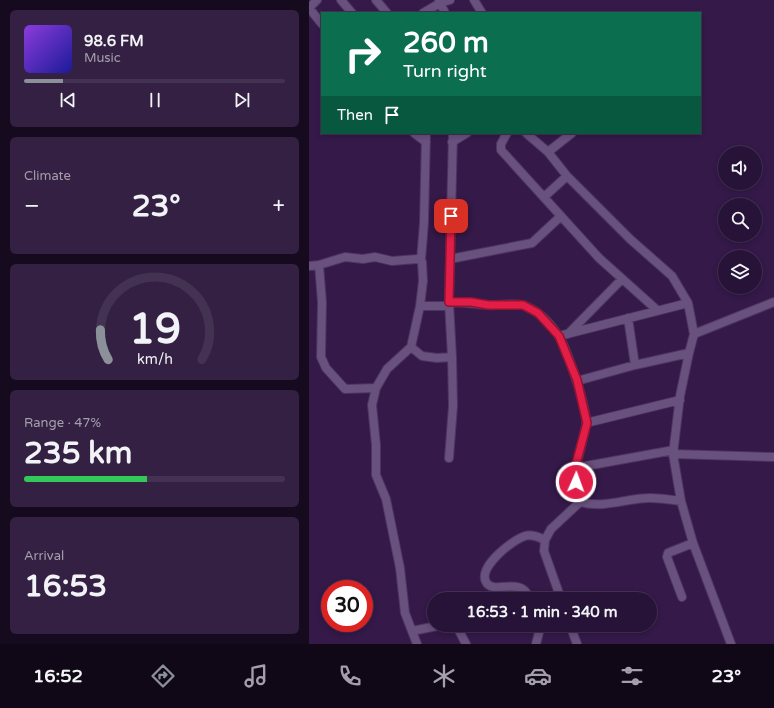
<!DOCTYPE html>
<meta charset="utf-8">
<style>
body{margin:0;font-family:"Varela Round",sans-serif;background:#332042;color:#f1f3f6;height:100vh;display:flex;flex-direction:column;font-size:15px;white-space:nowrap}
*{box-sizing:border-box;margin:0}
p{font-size:13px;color:#a49ead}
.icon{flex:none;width:22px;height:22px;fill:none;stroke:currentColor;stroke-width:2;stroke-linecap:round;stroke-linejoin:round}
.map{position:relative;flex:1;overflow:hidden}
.drawer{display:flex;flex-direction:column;gap:10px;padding:10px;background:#150a1e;width:309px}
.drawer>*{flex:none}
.hud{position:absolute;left:12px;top:12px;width:380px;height:122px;border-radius:0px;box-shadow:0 2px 6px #0003,0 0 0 1px #433252;background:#0b6e4f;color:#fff;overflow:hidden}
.fabs{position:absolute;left:409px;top:146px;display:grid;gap:8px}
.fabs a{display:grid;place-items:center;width:44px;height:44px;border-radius:50%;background:#271337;box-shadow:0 2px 6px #0003,0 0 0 1px #433252;font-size:20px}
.speed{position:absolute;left:12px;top:580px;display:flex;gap:8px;font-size:20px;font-weight:700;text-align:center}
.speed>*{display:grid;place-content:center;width:52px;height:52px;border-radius:50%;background:#271337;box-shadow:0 2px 6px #0003,0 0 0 1px #433252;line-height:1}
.speed .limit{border:6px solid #d22;background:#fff;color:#111}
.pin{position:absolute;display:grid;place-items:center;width:34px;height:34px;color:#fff;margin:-17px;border-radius:8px;box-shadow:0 2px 6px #0006}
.me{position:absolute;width:44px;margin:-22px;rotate:2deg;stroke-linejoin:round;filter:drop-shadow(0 0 3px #0008)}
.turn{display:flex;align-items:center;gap:14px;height:84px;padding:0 16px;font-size:18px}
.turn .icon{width:52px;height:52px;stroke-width:2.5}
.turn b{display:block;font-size:28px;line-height:34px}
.then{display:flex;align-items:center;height:38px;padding:0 16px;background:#0003;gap:8px;font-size:15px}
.big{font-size:30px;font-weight:700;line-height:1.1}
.drawer .tile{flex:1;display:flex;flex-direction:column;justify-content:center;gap:6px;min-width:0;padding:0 14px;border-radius:6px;background:#332042}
.drawer .dial{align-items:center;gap:0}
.dial svg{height:104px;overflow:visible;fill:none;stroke:#433252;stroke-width:7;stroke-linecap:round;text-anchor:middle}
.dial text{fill:#f1f3f6;stroke:none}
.song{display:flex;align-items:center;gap:12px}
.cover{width:48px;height:48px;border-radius:6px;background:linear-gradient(135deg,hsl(270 70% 55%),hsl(240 70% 35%))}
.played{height:4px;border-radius:2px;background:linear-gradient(90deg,#8c9099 15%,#433252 15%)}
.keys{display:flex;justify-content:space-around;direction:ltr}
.heat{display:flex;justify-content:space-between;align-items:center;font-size:22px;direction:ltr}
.charge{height:6px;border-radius:3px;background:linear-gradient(90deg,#34c759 47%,#433252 0)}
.trip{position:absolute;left:118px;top:592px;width:230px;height:40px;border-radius:20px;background:#271337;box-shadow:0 2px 6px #0003,0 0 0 1px #433252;font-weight:700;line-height:40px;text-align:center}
.dock{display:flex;height:64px;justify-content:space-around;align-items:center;background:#100816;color:#a49ead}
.dock .icon{width:28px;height:28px}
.dock .active{color:#8c9099}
.dock b{font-size:18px;color:#f1f3f6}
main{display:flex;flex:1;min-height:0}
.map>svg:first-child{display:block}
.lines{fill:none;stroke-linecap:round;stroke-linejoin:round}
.minor-casing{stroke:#4e3462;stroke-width:10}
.minor{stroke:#68517d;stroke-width:8}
.route-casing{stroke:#92132f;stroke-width:10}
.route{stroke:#e11d48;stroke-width:7}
</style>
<main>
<section class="drawer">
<div class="tile">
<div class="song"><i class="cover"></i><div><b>98.6 FM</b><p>Music</p></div></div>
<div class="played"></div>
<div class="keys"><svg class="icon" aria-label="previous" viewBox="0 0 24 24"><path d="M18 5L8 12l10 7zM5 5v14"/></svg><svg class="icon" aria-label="pause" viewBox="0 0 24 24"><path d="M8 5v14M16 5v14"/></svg><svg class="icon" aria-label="next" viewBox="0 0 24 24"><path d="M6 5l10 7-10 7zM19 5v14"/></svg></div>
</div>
<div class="tile"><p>Climate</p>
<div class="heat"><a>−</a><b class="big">23°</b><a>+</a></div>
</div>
<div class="tile dial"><svg viewBox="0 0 100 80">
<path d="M14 69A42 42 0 1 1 86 69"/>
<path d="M14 69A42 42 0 0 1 8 46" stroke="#8c9099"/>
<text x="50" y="56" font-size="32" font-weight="700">19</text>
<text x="50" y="72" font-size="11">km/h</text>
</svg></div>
<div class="tile"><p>Range · 47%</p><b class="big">235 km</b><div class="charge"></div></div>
<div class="tile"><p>Arrival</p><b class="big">16:53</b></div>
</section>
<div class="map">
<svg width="465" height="644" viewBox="0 0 465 644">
<rect width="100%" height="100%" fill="#341949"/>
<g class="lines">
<defs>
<path id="minor" d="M 32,0 L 43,13
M 67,0 L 78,13
M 130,0 L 136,13
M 165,0 L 173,13
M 0,8 L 13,24
M 0,8 L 8,0
M 114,13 L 131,3 L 141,0
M 105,133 L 117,142
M 198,133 L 192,144 L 192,150 L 290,258 L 348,310
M 217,133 L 239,152 L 258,176 L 321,239 L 363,276 L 379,303 L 385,334 L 380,353 L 371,396 L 364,454 L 372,501 L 384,543 L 422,644
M 143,142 L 158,133
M 239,152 L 263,133
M 235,197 L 258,176
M 141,259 L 223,243 L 252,216
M 112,260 L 115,223 L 117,133
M 10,265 L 13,302 L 12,357 L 17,368 L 36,389 L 67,388
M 0,266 L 10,265 L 36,257 L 54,259 L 66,257 L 83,261 L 108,259 L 112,260 L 113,262 L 114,281 L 111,306 L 140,306
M 140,302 C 153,302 166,304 179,305 C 189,306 207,302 216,306 C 229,311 241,323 249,335 C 258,348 279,411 277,425 C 273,448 259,479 271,502 C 294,509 318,498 341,498 C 352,498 362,500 372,501
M 319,318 L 326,365
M 259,334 L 313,279
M 385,334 L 465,302
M 250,336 L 379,303
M 102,347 L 113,356 L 128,358 L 143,357
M 268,381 L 326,365 L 380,353
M 277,423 L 371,400
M 364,454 L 465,457
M 140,458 L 144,406 L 143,357 L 140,302 L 144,133
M 266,468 L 365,450
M 373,597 L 358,557 L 359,553 L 384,543
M 221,599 C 220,597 218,593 216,591 C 206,580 183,594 177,582 C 169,567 203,540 216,536 C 223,534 229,537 236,540
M 252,599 L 235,551 L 236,540 L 242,529 L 271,502
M 147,625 L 157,644
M 261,625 L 268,644
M 103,631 L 133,625
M 108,644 L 96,613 L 91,568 L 77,499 L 67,475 L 67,445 L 63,405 L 67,388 L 78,369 L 102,347 L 111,306
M 227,644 L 232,625"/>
</defs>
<use href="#minor" class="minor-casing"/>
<use href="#minor" class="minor"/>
</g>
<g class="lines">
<defs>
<path id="route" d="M 142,216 L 140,302 L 162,302 L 179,305 L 214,305 L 229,313 L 250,336 L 268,380 L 278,423 L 266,468 L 267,482"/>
</defs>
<use href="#route" class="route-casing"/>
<use href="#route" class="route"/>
</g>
</svg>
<div class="fabs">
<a><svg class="icon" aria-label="sound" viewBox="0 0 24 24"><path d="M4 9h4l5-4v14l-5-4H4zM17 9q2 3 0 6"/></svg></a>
<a><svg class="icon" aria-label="search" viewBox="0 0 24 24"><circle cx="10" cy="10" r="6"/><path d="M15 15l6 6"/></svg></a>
<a><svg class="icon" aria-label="layers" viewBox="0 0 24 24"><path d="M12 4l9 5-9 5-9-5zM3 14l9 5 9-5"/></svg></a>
</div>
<div class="speed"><div class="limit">30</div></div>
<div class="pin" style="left:142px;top:216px;background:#d93025"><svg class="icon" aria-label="arrive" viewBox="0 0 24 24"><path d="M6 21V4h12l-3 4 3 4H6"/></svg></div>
<svg class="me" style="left:267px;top:482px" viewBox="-20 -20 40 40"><circle r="17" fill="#e11d48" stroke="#fff" stroke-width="3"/><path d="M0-11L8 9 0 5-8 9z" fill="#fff"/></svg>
<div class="trip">16:53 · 1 min · 340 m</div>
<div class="hud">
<div class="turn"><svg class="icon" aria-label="right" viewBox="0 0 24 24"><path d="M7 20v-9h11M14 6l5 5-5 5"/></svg><div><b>260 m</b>Turn right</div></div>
<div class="then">Then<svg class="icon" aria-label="arrive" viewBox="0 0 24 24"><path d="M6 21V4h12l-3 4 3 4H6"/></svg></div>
</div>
</div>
</main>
<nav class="dock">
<b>16:52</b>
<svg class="icon active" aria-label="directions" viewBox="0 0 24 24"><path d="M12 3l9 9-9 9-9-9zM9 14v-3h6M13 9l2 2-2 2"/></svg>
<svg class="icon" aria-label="music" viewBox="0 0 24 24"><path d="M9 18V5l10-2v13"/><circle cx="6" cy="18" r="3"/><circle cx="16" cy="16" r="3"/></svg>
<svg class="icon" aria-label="phone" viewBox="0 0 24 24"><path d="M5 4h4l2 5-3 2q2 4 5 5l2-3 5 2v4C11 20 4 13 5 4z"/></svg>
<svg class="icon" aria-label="climate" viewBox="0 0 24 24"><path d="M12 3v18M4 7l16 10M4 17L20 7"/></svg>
<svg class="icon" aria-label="car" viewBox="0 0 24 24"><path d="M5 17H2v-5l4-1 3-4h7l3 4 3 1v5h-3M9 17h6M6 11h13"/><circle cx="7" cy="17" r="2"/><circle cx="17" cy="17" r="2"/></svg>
<svg class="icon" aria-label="filters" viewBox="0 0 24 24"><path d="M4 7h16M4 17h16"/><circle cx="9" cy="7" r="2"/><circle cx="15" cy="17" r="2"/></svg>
<b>23°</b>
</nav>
